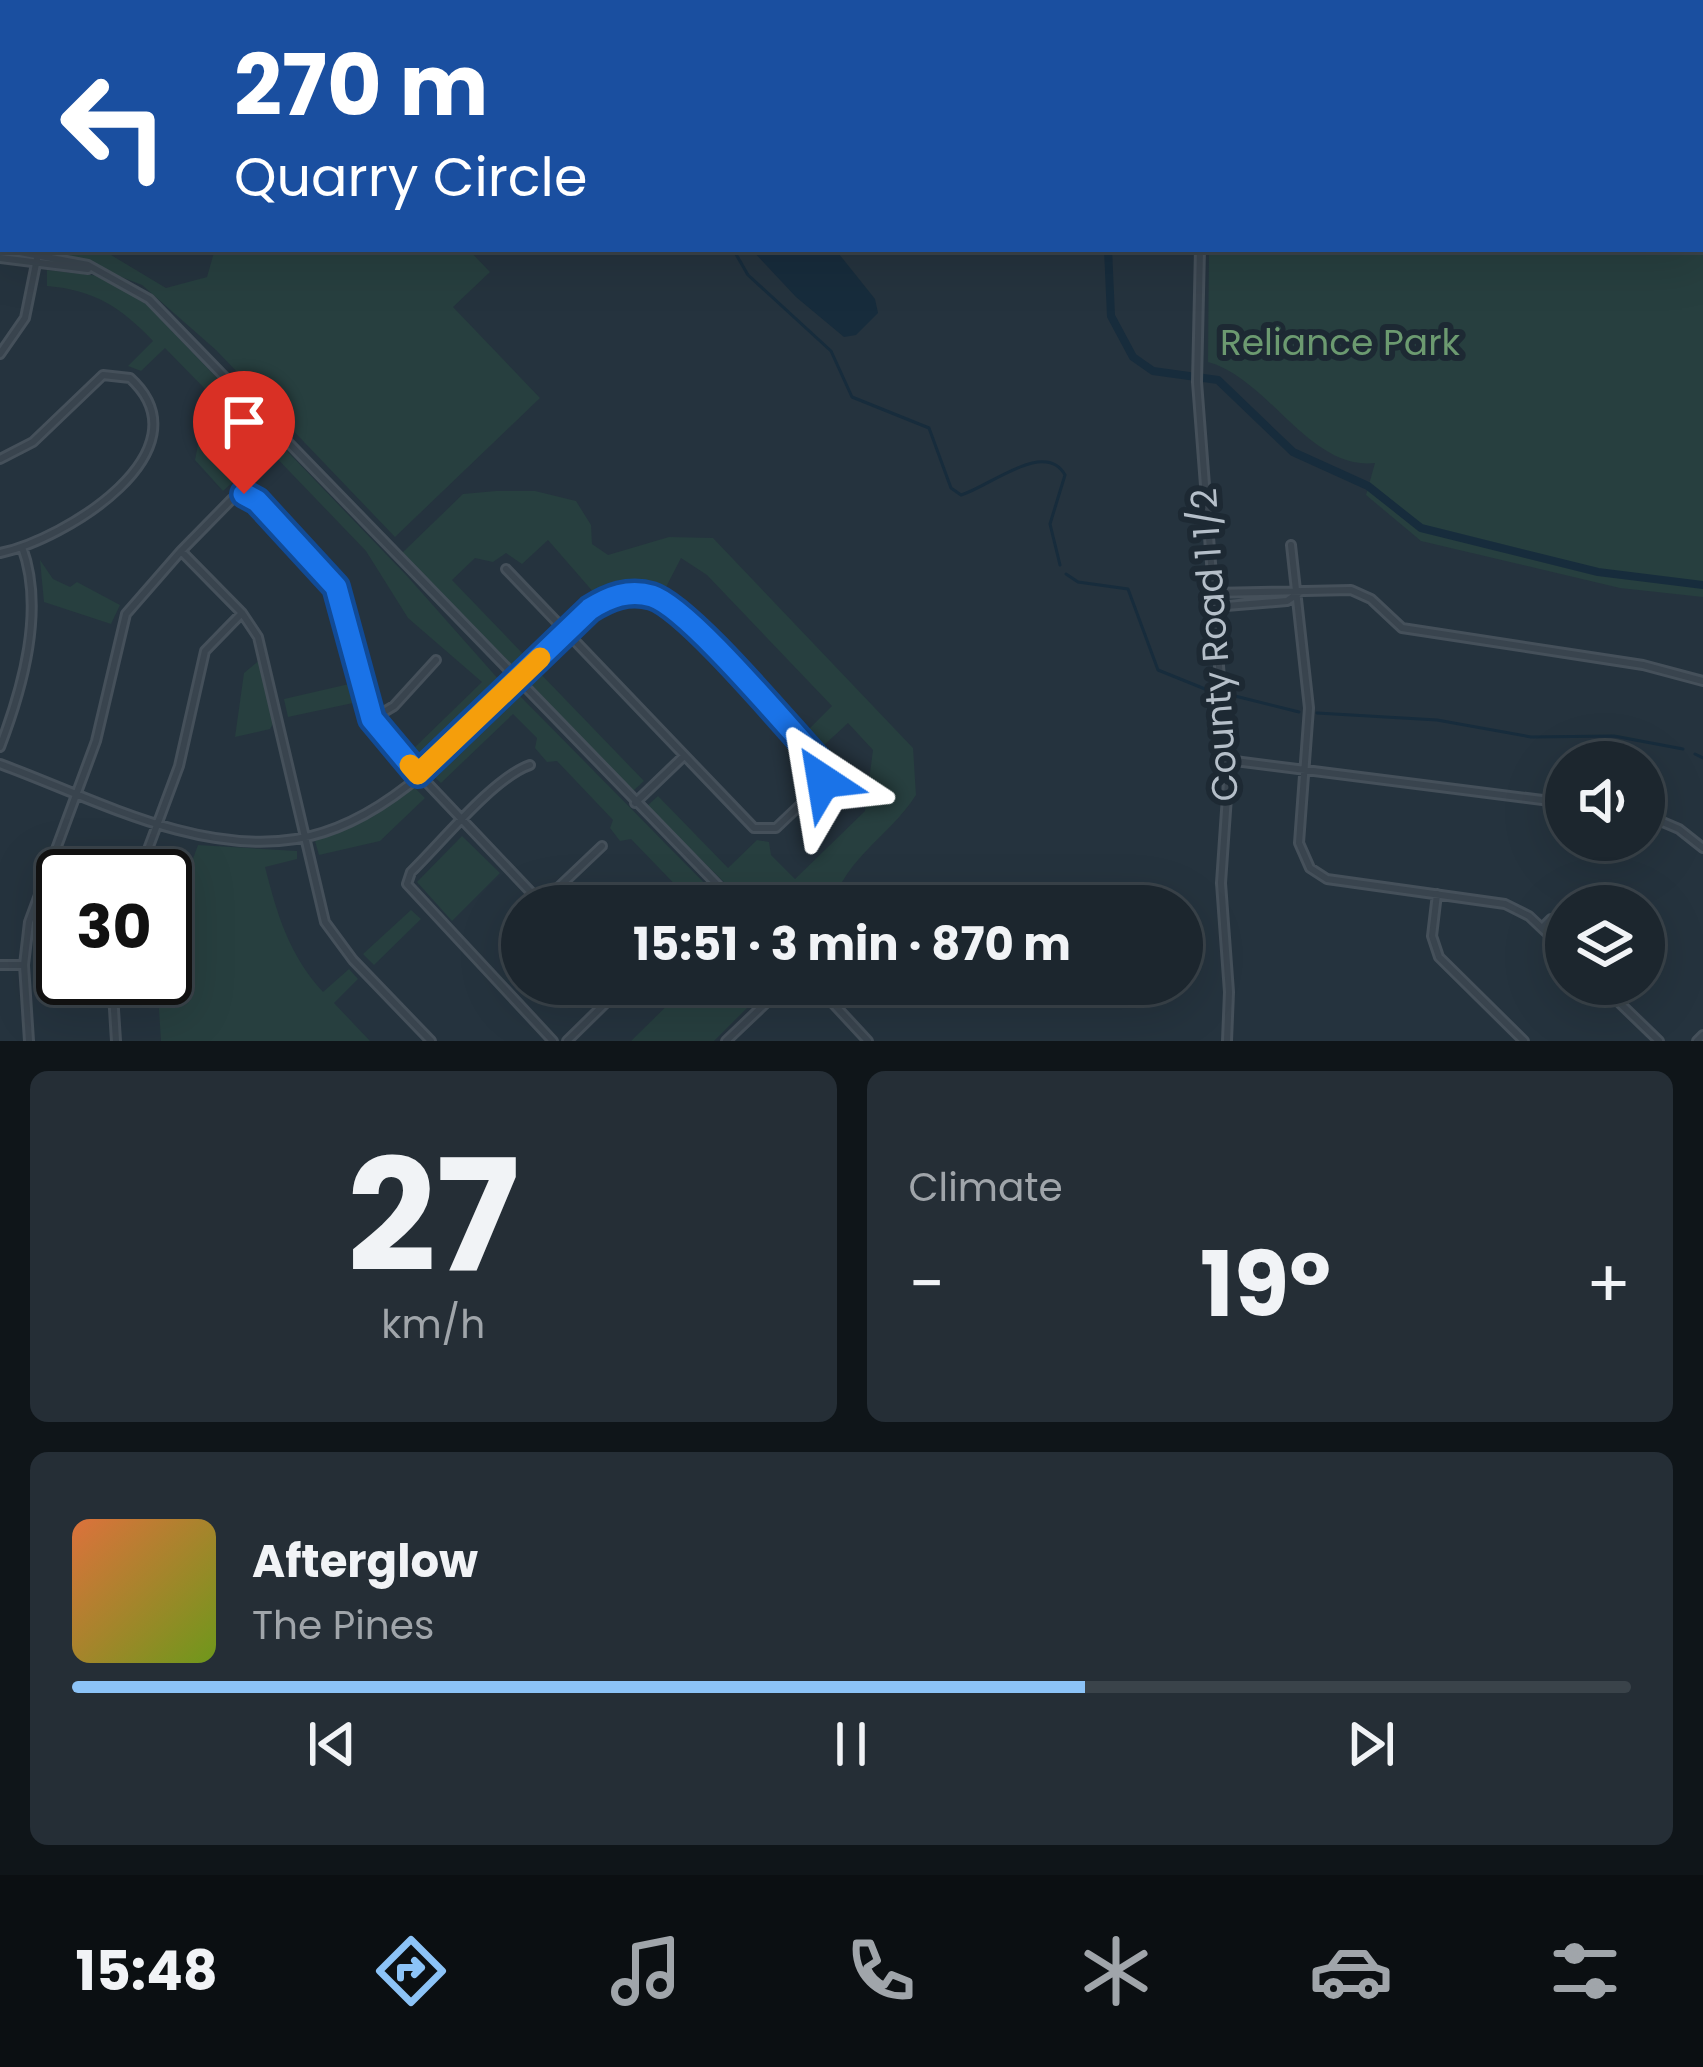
<!DOCTYPE html>
<meta charset="utf-8">
<style>
body{margin:0;font-family:Poppins,sans-serif;background:#252e36;color:#f1f3f6;height:100vh;display:flex;flex-direction:column;font-size:45px;white-space:nowrap}
*{box-sizing:border-box;margin:0}
p{font-size:39px;color:#a0a5aa}
.icon{flex:none;width:66px;height:66px;fill:none;stroke:currentColor;stroke-width:2;stroke-linecap:round;stroke-linejoin:round}
.map{position:relative;height:1041px;overflow:hidden}
.details{display:flex;flex-direction:column;gap:30px;padding:30px;background:#0f1519;flex:1}
.details>*{flex:none}
.guide{position:absolute;left:0px;top:0px;width:1704px;height:252px;box-shadow:0 12px 48px #0002,0 0 0 3px #3a434a;background:#1a4fa0;color:#fff;overflow:hidden}
.buttons{position:absolute;left:1545px;top:741px;display:grid;gap:24px}
.buttons a{display:grid;place-items:center;width:120px;height:120px;border-radius:50%;background:#1c262e;box-shadow:0 12px 48px #0002,0 0 0 3px #3a434a;font-size:60px}
.speed{position:absolute;left:36px;top:849px;display:flex;gap:24px;font-size:60px;font-weight:700;text-align:center}
.speed>*{display:grid;place-content:center;width:156px;height:156px;border-radius:50%;background:#1c262e;box-shadow:0 12px 48px #0002,0 0 0 3px #3a434a;line-height:1}
.speed .limit{border:6px solid #111;border-radius:18px;background:#fff;color:#111}
.pin{position:absolute;display:grid;place-items:center;width:102px;height:102px;color:#fff;margin:-123px -51px;border-radius:50% 50% 50% 0;rotate:-45deg;box-shadow:0 0 12px #0007}
.pin .icon{rotate:45deg}
.me{position:absolute;width:132px;margin:-66px;rotate:327deg;stroke-linejoin:round;filter:drop-shadow(0 0 9px #0008)}
.turn{display:flex;align-items:center;gap:42px;height:252px;padding:0 36px;font-size:54px}
.turn .icon{width:156px;height:156px;stroke-width:2.5}
.turn b{display:block;font-size:84px;line-height:102px}
.big{font-size:90px;font-weight:700;line-height:1.1}
.details .tile{flex:1;display:flex;flex-direction:column;justify-content:center;gap:18px;min-width:0;padding:0 42px;border-radius:18px;background:#252e36}
.details .dial{align-items:center;gap:0}
.dial b{font-size:156px;line-height:1}
.song{display:flex;align-items:center;gap:36px}
.cover{width:144px;height:144px;border-radius:18px;background:linear-gradient(135deg,hsl(20 70% 55%),hsl(80 70% 35%))}
.played{height:12px;border-radius:6px;background:linear-gradient(90deg,#8cc3f7 65%,#3a434a 65%)}
.keys{display:flex;justify-content:space-around;direction:ltr}
.heat{display:flex;justify-content:space-between;align-items:center;font-size:66px;direction:ltr}
.details .tiles{flex:1;display:grid;gap:30px;grid-template-columns:1fr 1fr}
.tile:last-child{grid-column:span 2}
.trip{position:absolute;left:501px;top:885px;width:702px;height:120px;border-radius:60px;background:#1c262e;box-shadow:0 12px 48px #0002,0 0 0 3px #3a434a;font-weight:700;line-height:120px;text-align:center}
.menu{display:flex;height:192px;justify-content:space-around;align-items:center;background:#0b0f12;color:#a0a5aa}
.menu .icon{width:84px;height:84px}
.menu .current{color:#8cc3f7}
.menu b{font-size:54px;color:#f1f3f6}
.map>svg:first-child{display:block}
.green{fill:#273f3f}
.water{fill:#172c3c}
.lines{fill:none;stroke-linecap:round;stroke-linejoin:round}
.stream{stroke:#172c3c;stroke-width:3}
.canal{stroke:#172c3c;stroke-width:8}
.minor-casing{stroke:#45505a;stroke-width:12}
.tertiary-casing{stroke:#45505a;stroke-width:12}
.minor{stroke:#39444e;stroke-width:6}
.tertiary{stroke:#39444e;stroke-width:6}
.route-casing{stroke:#114b97;stroke-width:30}
.route{stroke:#1a73e8;stroke-width:21}
.slow{stroke:#f59e0b;stroke-width:21}
.labels{text-anchor:middle;stroke-width:12;stroke-linejoin:round;paint-order:stroke}
.park-label{font-size:36px;fill:#6c9a70;stroke:#1d2933}
.street-label{font-size:36px;fill:#b5bfc9;stroke:#1d2933}
</style>
<div class="map">
<svg width="1703" height="1041" viewBox="0 0 1703 1041">
<rect width="100%" height="100%" fill="#25333e"/>
<path class="green" d="M 51,0 L 575,0 L 52,3 Z
M 1703,44 L 1703,597 L 1620,588 L 1421,541 L 1366,495 L 1375,463 C 1310,471 1268,378 1208,362 L 1209,249 L 1701,249 Z
M 49,249 L 101,249 L 166,288 L 207,277 L 215,249 L 468,249 L 490,272 L 453,307 L 540,398 L 395,537 L 216,350 L 142,285 Z
M 47,270 L 100,276 L 146,304 L 407,576 L 500,681 L 500,688 L 421,763 L 410,752 L 482,682 L 408,618 L 366,551 L 267,448 L 227,447 L 235,480 L 223,491 L 195,460 L 208,392 L 165,348 L 141,371 L 128,366 L 153,341 C 121,307 94,290 47,286 Z
M 496,491 L 535,491 L 576,501 L 591,525 L 592,544 L 608,555 L 669,537 L 713,538 L 913,748 L 916,795 C 890,836 846,857 832,906 L 748,906 L 647,806 L 658,796 L 728,868 L 757,840 L 769,842 L 771,855 L 795,879 L 865,811 L 873,750 L 848,723 L 821,748 L 806,732 L 832,706 L 707,575 L 681,558 L 664,591 L 595,594 L 548,540 L 522,564 L 506,553 L 493,562 L 475,558 L 452,580 L 526,657 L 513,666 L 402,553 L 463,494 Z
M 40,560 L 53,579 L 70,587 L 77,582 L 120,605 L 111,624 L 44,602 Z
M 261,659 L 274,722 L 270,729 L 235,737 L 244,673 Z
M 536,669 L 644,781 L 633,791 L 533,687 L 529,677 Z
M 349,684 L 353,703 L 288,717 L 284,699 Z
M 511,694 L 518,694 L 727,906 L 687,906 L 688,898 L 631,839 L 620,841 L 610,828 L 613,820 L 557,761 L 547,762 L 535,748 L 537,738 L 513,714 L 441,783 L 429,772 Z
M 414,787 L 425,798 L 380,841 L 319,855 L 315,841 L 370,818 Z
M 462,836 L 500,873 L 452,921 L 417,882 Z
M 198,845 L 297,851 L 297,859 L 265,867 C 277,914 289,955 323,992 L 349,969 L 358,979 L 334,1003 L 370,1041 L 161,1041 L 157,978 L 165,978 L 165,920 L 170,921 Z
M 411,910 L 421,919 L 374,965 L 363,954 Z
M 689,984 L 745,984 L 758,997 L 714,1041 L 631,1041 Z"/>
<path class="water" d="M 751,249 L 835,249 L 875,299 L 878,313 L 856,335 L 844,337 L 796,297 Z"/>
<g class="lines">
<path class="stream" d="M 615,0 L 616,3
M 738,0 L 741,3
M 1701,110 L 1703,109
M 733,249 L 748,275 L 831,351 L 852,397 L 929,428 L 951,488 L 961,495 C 989,487 1045,439 1065,475 L 1050,524 L 1060,565
M 1066,574 L 1078,582 L 1128,589 L 1158,670 L 1210,691
M 1231,695 L 1299,712
M 1317,713 L 1437,720 L 1531,737 L 1614,736 L 1683,749
M 1695,754 L 1703,758"/>
<path class="canal" d="M 1100,3 L 1100,0
M 1108,249 L 1111,316 L 1133,357 L 1153,371 L 1218,380 L 1293,452 L 1368,486 L 1421,528 L 1598,572 L 1703,585"/>
<defs>
<path id="minor" d="M 863,0 L 866,3
M 953,0 L 956,3
M 926,1 L 927,0
M 723,3 L 726,0
M 0,79 L 3,79
M 0,174 L 3,174
M 0,354 L 25,318 L 39,249
M 0,459 L 33,442 L 103,375 L 130,378 C 210,451 64,540 0,553
M 1291,545 L 1309,708 L 1299,843 L 1310,868 L 1327,879 L 1505,904 L 1529,916 L 1566,951
M 181,551 L 242,613 L 258,637 L 325,922 L 353,960 L 431,1041
M 1213,593 L 1351,590 L 1371,599 L 1402,628 L 1643,665 L 1703,681
M 1214,607 L 1287,601 L 1300,592
M 372,719 L 394,706 L 436,660
M 0,747 C 23,687 45,609 22,547
M 1227,760 L 1566,803
M 0,764 C 93,798 195,855 296,839 C 396,823 471,725 540,657 C 560,638 582,609 608,598 C 621,592 639,592 653,596 C 690,609 787,728 820,762 L 825,771 L 818,788 L 776,828 L 754,828 L 506,569
M 530,765 C 494,777 440,844 411,872 L 407,884 L 553,1041
M 635,803 L 684,756
M 1644,814 L 1679,829 L 1703,848
M 138,876 L 179,766 L 205,651 L 242,613
M 1437,894 L 1432,936 L 1439,957 L 1524,1041
M 542,903 L 602,846
M 1542,928 L 1551,919
M 1644,955 L 1654,945
M 0,965 L 24,965
M 112,978 L 116,1041
M 1600,984 L 1659,1041
M 29,1041 L 24,965 L 29,922 L 96,741 L 126,614 L 181,551 L 232,499 L 244,494 L 257,501 L 336,587 L 366,706 L 378,731 L 544,906
M 567,1041 L 625,984
M 1697,1041 L 1703,1035"/>
<path id="tertiary" d="M 1122,0 L 1125,3
M 4,249 L 88,265 L 149,299 L 738,906
M 1200,249 L 1197,382 L 1228,782 L 1221,883 L 1229,992 L 1227,1041
M 0,258 L 88,269
M 815,984 L 868,1041
M 726,1041 L 786,984"/>
</defs>
<use href="#minor" class="minor-casing"/>
<use href="#tertiary" class="tertiary-casing"/>
<use href="#minor" class="minor"/>
<use href="#tertiary" class="tertiary"/>
</g>
<g class="lines">
<defs>
<path id="route" d="M 244,494 L 257,501 L 336,587 L 372,719 L 418,774 L 590,609 C 609,597 629,589 652,596 C 689,608 788,728 820,762 L 823,781"/>
</defs>
<use href="#route" class="route-casing"/>
<use href="#route" class="route"/>
<path class="slow" d="M 410,765 L 418,774 L 540,658"/>
</g>
<g class="labels">
<g class="park-label">
<text x="1340" y="355">Reliance Park</text>
</g>
<g class="street-label">
<text transform="translate(1214 645) rotate(-94)" y="13">County Road 1 1/2</text>
</g>
</g>
</svg>
<div class="buttons">
<a><svg class="icon" aria-label="sound" viewBox="0 0 24 24"><path d="M4 9h4l5-4v14l-5-4H4zM17 9q2 3 0 6"/></svg></a>
<a><svg class="icon" aria-label="layers" viewBox="0 0 24 24"><path d="M12 4l9 5-9 5-9-5zM3 14l9 5 9-5"/></svg></a>
</div>
<div class="speed"><div class="limit">30</div></div>
<div class="pin" style="left:244px;top:494px;background:#d93025"><svg class="icon" aria-label="arrive" viewBox="0 0 24 24"><path d="M6 21V4h12l-3 4 3 4H6"/></svg></div>
<svg class="me" style="left:823px;top:781px" viewBox="-20 -20 40 40"><path d="M0-17L14 15 0 8-14 15z" fill="#1a73e8" stroke="#fff" stroke-width="4"/></svg>
<div class="trip">15:51 · 3 min · 870 m</div>
<div class="guide">
<div class="turn"><svg class="icon" aria-label="left" viewBox="0 0 24 24"><path d="M17 20v-9H6M10 6l-5 5 5 5"/></svg><div><b>270 m</b>Quarry Circle</div></div>
</div>
</div>
<section class="details">
<div class="tiles">
<div class="tile dial"><b>27</b><p>km/h</p></div>
<div class="tile"><p>Climate</p>
<div class="heat"><a>−</a><b class="big">19°</b><a>+</a></div>
</div>
<div class="tile">
<div class="song"><i class="cover"></i><div><b>Afterglow</b><p>The Pines</p></div></div>
<div class="played"></div>
<div class="keys"><svg class="icon" aria-label="previous" viewBox="0 0 24 24"><path d="M18 5L8 12l10 7zM5 5v14"/></svg><svg class="icon" aria-label="pause" viewBox="0 0 24 24"><path d="M8 5v14M16 5v14"/></svg><svg class="icon" aria-label="next" viewBox="0 0 24 24"><path d="M6 5l10 7-10 7zM19 5v14"/></svg></div>
</div>
</div>
</section>
<nav class="menu">
<b>15:48</b>
<svg class="icon current" aria-label="directions" viewBox="0 0 24 24"><path d="M12 3l9 9-9 9-9-9zM9 14v-3h6M13 9l2 2-2 2"/></svg>
<svg class="icon" aria-label="music" viewBox="0 0 24 24"><path d="M9 18V5l10-2v13"/><circle cx="6" cy="18" r="3"/><circle cx="16" cy="16" r="3"/></svg>
<svg class="icon" aria-label="phone" viewBox="0 0 24 24"><path d="M5 4h4l2 5-3 2q2 4 5 5l2-3 5 2v4C11 20 4 13 5 4z"/></svg>
<svg class="icon" aria-label="climate" viewBox="0 0 24 24"><path d="M12 3v18M4 7l16 10M4 17L20 7"/></svg>
<svg class="icon" aria-label="car" viewBox="0 0 24 24"><path d="M5 17H2v-5l4-1 3-4h7l3 4 3 1v5h-3M9 17h6M6 11h13"/><circle cx="7" cy="17" r="2"/><circle cx="17" cy="17" r="2"/></svg>
<svg class="icon" aria-label="filters" viewBox="0 0 24 24"><path d="M4 7h16M4 17h16"/><circle cx="9" cy="7" r="2"/><circle cx="15" cy="17" r="2"/></svg>
</nav>
